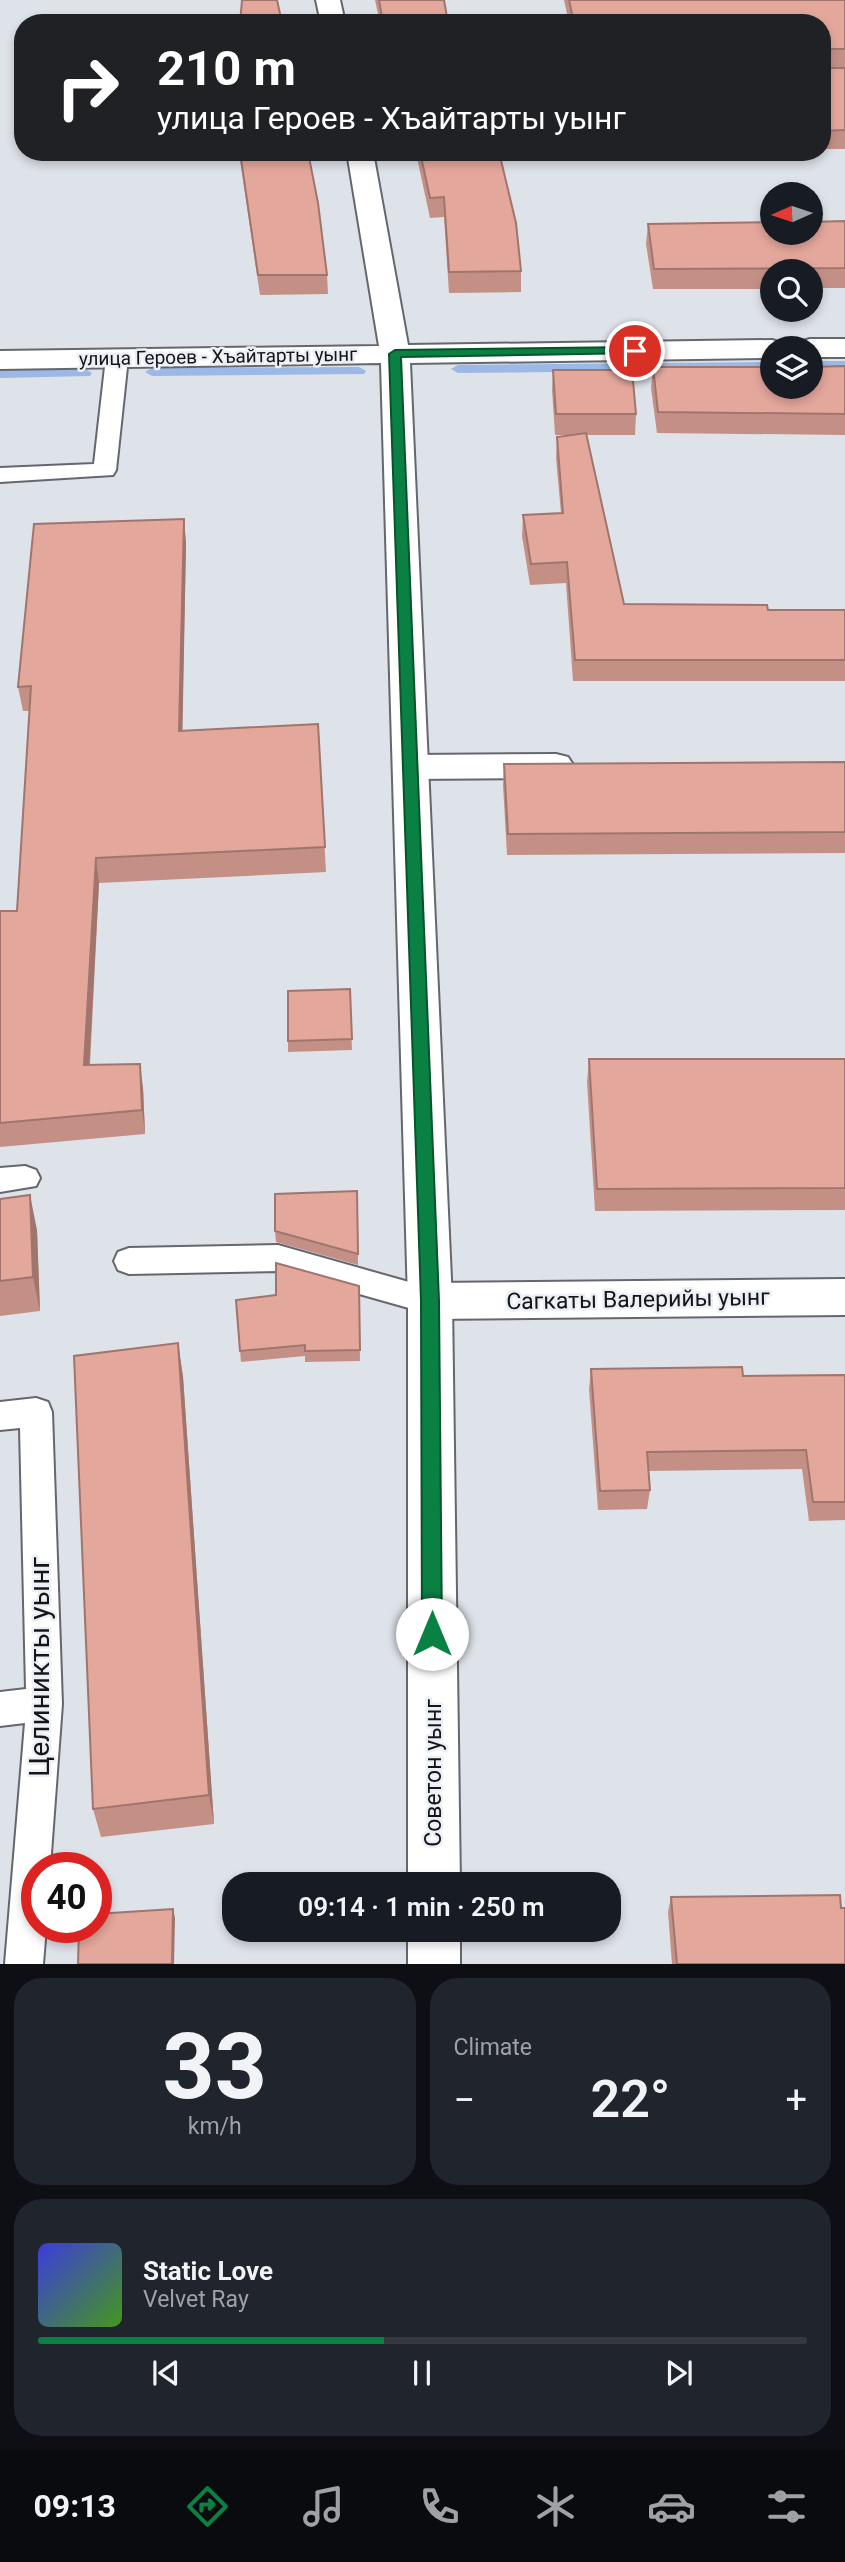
<!DOCTYPE html>
<meta charset="utf-8">
<style>
body{margin:0;font-family:Roboto,sans-serif;background:#20242c;color:#f1f3f6;height:100vh;display:flex;flex-direction:column;font-size:26px;white-space:nowrap}
*{box-sizing:border-box;margin:0}
p{font-size:23px;color:#9ea1a6}
.icon{flex:none;width:38px;height:38px;fill:none;stroke:currentColor;stroke-width:2;stroke-linecap:round;stroke-linejoin:round}
.map{position:relative;height:1964px;overflow:hidden}
.drawer{display:flex;flex-direction:column;gap:14px;padding:14px;background:#0d0f14;flex:1}
.drawer>*{flex:none}
.hud{position:absolute;left:14px;top:14px;width:817px;height:147px;border-radius:28px;box-shadow:0 4px 10px #0003;background:#202124;color:#fff;overflow:hidden}
.needle{width:46px;rotate:267deg}
.controls{position:absolute;left:760px;top:182px;display:grid;gap:14px}
.controls a{display:grid;place-items:center;width:63px;height:63px;border-radius:50%;background:#171b24;box-shadow:0 4px 10px #0003;font-size:35px}
.speed{position:absolute;left:21px;top:1852px;display:flex;gap:14px;font-size:35px;font-weight:700;text-align:center}
.speed>*{display:grid;place-content:center;width:91px;height:91px;border-radius:50%;background:#171b24;box-shadow:0 4px 10px #0003;line-height:1}
.speed .limit{border:10px solid #d22;background:#fff;color:#111}
.pin{position:absolute;display:grid;place-items:center;width:60px;height:60px;color:#fff;margin:-30px;border:4px solid #fff;border-radius:50%;box-shadow:0 2px 7px #0007}
.me{position:absolute;width:77px;margin:-38px;rotate:0deg;stroke-linejoin:round;filter:drop-shadow(0 0 5px #0008)}
.turn{display:flex;align-items:center;gap:24px;height:147px;padding:0 28px;font-size:32px}
.turn .icon{width:91px;height:91px;stroke-width:2.5}
.turn b{display:block;font-size:49px;line-height:60px}
.big{font-size:52px;font-weight:600;line-height:1.1}
.drawer .widget{flex:1;display:flex;flex-direction:column;justify-content:center;gap:10px;min-width:0;padding:0 24px;border-radius:28px;background:#20242c}
.drawer .dial{align-items:center;gap:0}
.dial b{font-size:91px;line-height:1}
.song{display:flex;align-items:center;gap:21px}
.cover{width:84px;height:84px;border-radius:10px;background:linear-gradient(135deg,hsl(240 70% 55%),hsl(100 70% 35%))}
.played{height:7px;border-radius:4px;background:linear-gradient(90deg,#0b8043 45%,#363941 45%)}
.keys{display:flex;justify-content:space-around;direction:ltr}
.heat{display:flex;justify-content:space-between;align-items:center;font-size:38px;direction:ltr}
.drawer .tiles{flex:1;display:grid;gap:14px;grid-template-columns:1fr 1fr}
.widget:last-child{grid-column:span 2}
.trip{position:absolute;left:222px;top:1872px;width:399px;height:70px;border-radius:28px;background:#171b24;box-shadow:0 4px 10px #0003;font-weight:600;line-height:70px;text-align:center}
.tab-bar{display:flex;height:112px;justify-content:space-around;align-items:center;background:#090b0e;color:#9ea1a6}
.tab-bar .icon{width:49px;height:49px}
.tab-bar .on{color:#0b8043}
.tab-bar b{font-size:32px;color:#f1f3f6}
.map>svg:first-child{display:block}
.lines{fill:none;stroke-linecap:round;stroke-linejoin:round}
.stream{fill:#9bb8e6;fill-rule:evenodd}
.service-casing{stroke:#65676e;stroke-width:4}
.minor-casing{stroke:#65676e;stroke-width:4}
.tertiary-casing{stroke:#65676e;stroke-width:4}
.service{fill:#fff;fill-rule:evenodd}
.minor{fill:#fff;fill-rule:evenodd}
.tertiary{fill:#fff;fill-rule:evenodd}
.wall{fill:#c49086}
.shaded-wall{fill:#a0756d}
.building{fill:#e4a79c;stroke:#a0756d;stroke-width:2}
.route{fill:#0b8043;stroke:#07532c;stroke-width:2}
.labels{text-anchor:middle;stroke-width:5;stroke-linejoin:round;paint-order:stroke}
.far-street-label{font-size:19px;fill:#141517;stroke:#eceff6}
.street-label{font-size:23px;fill:#141517;stroke:#eceff6}
.near-street-label{font-size:28px;fill:#141517;stroke:#eceff6}
</style>
<div class="map">
<svg width="845" height="1964" viewBox="0 0 845 1964">
<rect width="100%" height="100%" fill="#dee2e9"/>
<g class="lines">
<path class="stream" d="M 810,361 L 845,361 L 845,369 L 810,369 Z
M 772,362 L 772,370 L 458,373 L 451,369 L 458,365 Z
M 359,367 L 366,371 L 364,374 L 152,376 L 145,372 L 152,368 Z
M 85,369 L 92,373 L 90,376 L 0,378 L 0,370 Z"/>
<defs>
<path id="service" d="M 117,352 L 128,358 L 116,470 L 113,475 L 0,482 L 0,468 L 94,464 L 106,358 Z
M 25,1166 L 36,1170 L 40,1178 L 36,1186 L 0,1192 L 0,1168 Z
M 278,1245 L 430,1288 L 441,1292 L 446,1301 L 441,1310 L 430,1314 L 278,1271 L 129,1274 L 118,1270 L 114,1261 L 118,1252 L 129,1248 Z
M 36,1398 L 48,1402 L 52,1412 L 62,1704 L 50,1867 L 37,1867 L 37,1927 L 46,1927 L 43,1964 L 5,1964 L 25,1723 L 0,1726 L 0,1692 L 26,1689 L 20,1428 L 0,1430 L 0,1402 Z"/>
<path id="minor" d="M 556,754 L 568,757 L 574,766 L 568,775 L 556,778 L 411,779 L 398,776 L 393,767 L 398,758 L 411,755 Z
M 845,1279 L 845,1315 L 430,1319 L 415,1314 L 408,1301 L 415,1288 L 430,1283 Z"/>
<path id="tertiary" d="M 316,0 L 340,0 L 345,23 L 321,23 Z
M 347,152 L 373,152 L 408,345 L 772,340 L 782,343 L 786,348 L 772,348 L 772,358 L 410,363 L 452,1301 L 460,1885 L 408,1885 L 408,1301 L 381,363 L 0,369 L 0,351 L 379,346 Z
M 810,339 L 845,339 L 845,357 L 810,357 L 810,348 L 795,348 L 800,342 Z
M 408,1930 L 460,1930 L 460,1964 L 408,1964 Z"/>
</defs>
<use href="#service" class="service-casing"/>
<use href="#minor" class="minor-casing"/>
<use href="#tertiary" class="tertiary-casing"/>
<use href="#service" class="service"/>
<use href="#minor" class="minor"/>
<use href="#tertiary" class="tertiary"/>
</g>
<path class="wall" d="M 375,0 L 444,0 L 448,23 L 380,23 Z
M 564,0 L 845,0 L 845,67 L 823,67 L 823,68 L 845,68 L 845,149 L 822,149 L 822,23 L 569,23 Z
M 233,152 L 308,152 L 327,275 L 328,294 L 260,295 L 239,153 L 233,153 Z
M 412,152 L 499,152 L 521,271 L 521,292 L 449,293 L 444,217 L 430,218 L 416,153 Z
M 845,221 L 845,288 L 810,288 L 810,271 L 772,271 L 772,289 L 653,289 L 646,244 L 648,224 Z
M 845,366 L 845,435 L 657,433 L 651,388 L 653,367 Z
M 553,370 L 636,414 L 635,435 L 586,435 L 624,604 L 768,610 L 845,610 L 845,681 L 573,681 L 566,583 L 530,585 L 522,536 L 523,515 L 561,513 L 556,458 L 557,437 L 573,435 L 555,435 L 552,390 Z
M 184,519 L 186,544 L 182,731 L 318,724 L 326,872 L 99,883 L 90,1065 L 143,1088 L 145,1134 L 0,1147 L 0,911 L 17,911 L 30,711 L 23,711 L 18,687 Z
M 845,762 L 845,853 L 507,855 L 503,785 L 504,764 Z
M 350,989 L 352,1050 L 288,1052 L 288,1041 Z
M 589,1059 L 845,1059 L 845,1210 L 595,1211 L 587,1082 Z
M 357,1191 L 358,1265 L 276,1242 L 275,1231 Z
M 0,1199 L 37,1230 L 40,1311 L 0,1316 Z
M 359,1286 L 360,1361 L 305,1362 L 305,1356 L 241,1362 L 236,1300 Z
M 178,1343 L 183,1377 L 214,1824 L 101,1837 L 93,1809 Z
M 591,1369 L 743,1376 L 845,1375 L 845,1520 L 809,1521 L 802,1469 L 648,1471 L 650,1490 L 647,1509 L 598,1510 L 589,1389 Z
M 671,1897 L 841,1908 L 845,1964 L 672,1964 L 668,1912 Z"/>
<path class="shaded-wall" d="M 184,519 L 186,544 L 182,755 L 179,731 Z
M 96,858 L 99,883 L 88,1089 L 84,1065 Z
M 140,1064 L 143,1088 L 145,1134 L 142,1110 Z
M 30,1195 L 37,1230 L 40,1311 L 33,1277 Z
M 178,1343 L 183,1377 L 214,1824 L 209,1795 Z
M 173,1909 L 175,1918 L 174,1964 L 172,1964 Z"/>
<path class="building" d="M 242,0 L 277,0 L 282,23 L 240,23 Z
M 379,0 L 444,0 L 448,23 L 383,23 Z
M 569,0 L 845,0 L 845,49 L 823,49 L 823,68 L 845,68 L 845,130 L 822,131 L 822,23 L 574,23 Z
M 240,152 L 308,152 L 318,203 L 327,275 L 258,275 Z
M 420,152 L 499,152 L 516,223 L 521,271 L 449,272 L 444,197 L 430,198 Z
M 845,221 L 845,268 L 654,269 L 648,224 L 772,222 L 772,233 L 810,233 L 810,222 Z
M 845,366 L 845,414 L 658,412 L 653,367 L 772,367 L 772,387 L 810,387 L 810,367 Z
M 553,370 L 632,370 L 636,414 L 556,414 Z
M 586,433 L 624,604 L 767,605 L 768,610 L 845,610 L 845,660 L 575,660 L 567,562 L 531,564 L 523,515 L 563,513 L 557,437 Z
M 184,519 L 179,731 L 318,724 L 325,847 L 96,858 L 84,1065 L 140,1064 L 142,1110 L 0,1123 L 0,911 L 17,911 L 31,686 L 18,687 L 34,524 Z
M 845,762 L 845,832 L 508,834 L 504,764 Z
M 350,989 L 352,1039 L 288,1041 L 288,991 Z
M 589,1059 L 845,1059 L 845,1188 L 597,1189 Z
M 357,1191 L 358,1254 L 275,1231 L 275,1194 Z
M 30,1195 L 33,1277 L 0,1281 L 0,1199 Z
M 276,1263 L 359,1286 L 360,1350 L 305,1351 L 305,1345 L 240,1351 L 236,1300 L 276,1295 Z
M 178,1343 L 209,1795 L 93,1809 L 74,1356 Z
M 742,1367 L 743,1376 L 845,1375 L 845,1502 L 813,1502 L 806,1450 L 647,1452 L 650,1490 L 600,1491 L 591,1369 Z
M 840,1895 L 841,1908 L 845,1908 L 845,1964 L 677,1964 L 671,1897 Z
M 173,1909 L 172,1964 L 78,1964 L 79,1927 L 96,1927 L 96,1914 Z"/>
<path class="route" d="M 635,347 L 641,351 L 640,353 L 401,357 L 439,1301 L 442,1634 L 439,1641 L 432,1644 L 425,1641 L 422,1634 L 421,1301 L 389,354 L 395,350 Z"/>
<g class="labels">
<g class="far-street-label">
<text transform="translate(218 356) rotate(-1)" y="7">улица Героев - Хъайтарты уынг</text>
</g>
<g class="street-label">
<text transform="translate(638 1299) rotate(-1)" y="8">Сагкаты Валерийы уынг</text>
<text transform="translate(433 1773) rotate(-90)" y="8">Советон уынг</text>
</g>
<g class="near-street-label">
<text transform="translate(39 1667) rotate(-90)" y="10">Целиникты уынг</text>
</g>
</g>
</svg>
<div class="controls">
<a><svg class="needle" viewBox="-14 -14 28 28"><path d="M0-13l5 13h-10z" fill="#e53935"/><path d="M0 13l5-13h-10z" fill="#9ea1a6"/></svg></a>
<a><svg class="icon" aria-label="search" viewBox="0 0 24 24"><circle cx="10" cy="10" r="6"/><path d="M15 15l6 6"/></svg></a>
<a><svg class="icon" aria-label="layers" viewBox="0 0 24 24"><path d="M12 4l9 5-9 5-9-5zM3 14l9 5 9-5"/></svg></a>
</div>
<div class="speed"><div class="limit">40</div></div>
<div class="pin" style="left:635px;top:351px;background:#d93025"><svg class="icon" aria-label="arrive" viewBox="0 0 24 24"><path d="M6 21V4h12l-3 4 3 4H6"/></svg></div>
<svg class="me" style="left:432px;top:1634px" viewBox="-20 -20 40 40"><circle r="19" fill="#fff"/><path d="M0-13L10 11 0 6-10 11z" fill="#0b8043"/></svg>
<div class="trip">09:14 · 1 min · 250 m</div>
<div class="hud">
<div class="turn"><svg class="icon" aria-label="right" viewBox="0 0 24 24"><path d="M7 20v-9h11M14 6l5 5-5 5"/></svg><div><b>210 m</b>улица Героев - Хъайтарты уынг</div></div>
</div>
</div>
<section class="drawer">
<div class="tiles">
<div class="widget dial"><b>33</b><p>km/h</p></div>
<div class="widget"><p>Climate</p>
<div class="heat"><a>−</a><b class="big">22°</b><a>+</a></div>
</div>
<div class="widget">
<div class="song"><i class="cover"></i><div><b>Static Love</b><p>Velvet Ray</p></div></div>
<div class="played"></div>
<div class="keys"><svg class="icon" aria-label="previous" viewBox="0 0 24 24"><path d="M18 5L8 12l10 7zM5 5v14"/></svg><svg class="icon" aria-label="pause" viewBox="0 0 24 24"><path d="M8 5v14M16 5v14"/></svg><svg class="icon" aria-label="next" viewBox="0 0 24 24"><path d="M6 5l10 7-10 7zM19 5v14"/></svg></div>
</div>
</div>
</section>
<nav class="tab-bar">
<b>09:13</b>
<svg class="icon on" aria-label="directions" viewBox="0 0 24 24"><path d="M12 3l9 9-9 9-9-9zM9 14v-3h6M13 9l2 2-2 2"/></svg>
<svg class="icon" aria-label="music" viewBox="0 0 24 24"><path d="M9 18V5l10-2v13"/><circle cx="6" cy="18" r="3"/><circle cx="16" cy="16" r="3"/></svg>
<svg class="icon" aria-label="phone" viewBox="0 0 24 24"><path d="M5 4h4l2 5-3 2q2 4 5 5l2-3 5 2v4C11 20 4 13 5 4z"/></svg>
<svg class="icon" aria-label="climate" viewBox="0 0 24 24"><path d="M12 3v18M4 7l16 10M4 17L20 7"/></svg>
<svg class="icon" aria-label="car" viewBox="0 0 24 24"><path d="M5 17H2v-5l4-1 3-4h7l3 4 3 1v5h-3M9 17h6M6 11h13"/><circle cx="7" cy="17" r="2"/><circle cx="17" cy="17" r="2"/></svg>
<svg class="icon" aria-label="filters" viewBox="0 0 24 24"><path d="M4 7h16M4 17h16"/><circle cx="9" cy="7" r="2"/><circle cx="15" cy="17" r="2"/></svg>
</nav>
